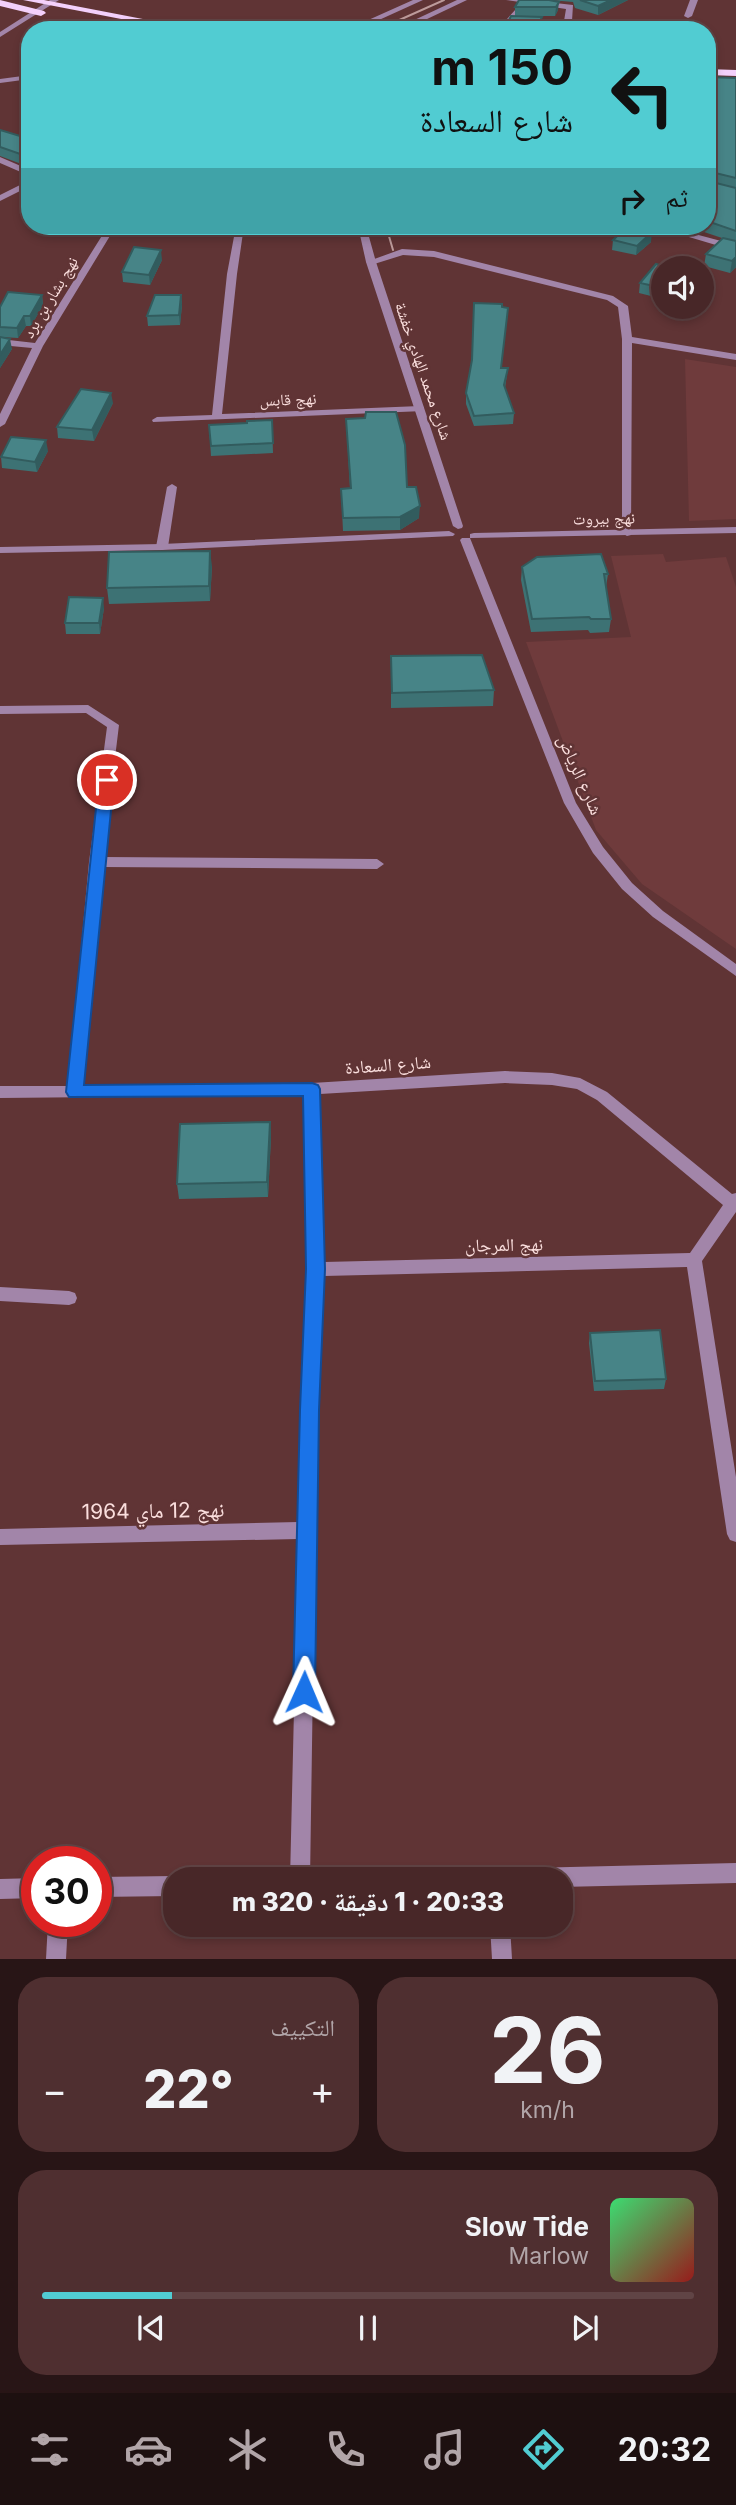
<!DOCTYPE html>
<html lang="ar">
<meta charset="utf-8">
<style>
body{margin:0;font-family:Inter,"Noto Naskh Arabic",sans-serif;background:#4f2f30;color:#f1f3f6;direction:rtl;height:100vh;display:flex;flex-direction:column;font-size:26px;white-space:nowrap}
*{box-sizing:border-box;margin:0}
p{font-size:23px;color:#b1a5a8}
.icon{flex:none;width:38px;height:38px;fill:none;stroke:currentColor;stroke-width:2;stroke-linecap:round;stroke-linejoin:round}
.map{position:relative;height:1959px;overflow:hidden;direction:ltr}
.side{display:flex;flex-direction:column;gap:18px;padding:18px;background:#281516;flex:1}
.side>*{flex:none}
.top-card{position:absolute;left:21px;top:21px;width:695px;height:214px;border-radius:28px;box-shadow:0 4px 10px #0003,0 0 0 2px #604445;direction:rtl;background:#51ccd2;color:#111;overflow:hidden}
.tools{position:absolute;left:651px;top:256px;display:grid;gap:14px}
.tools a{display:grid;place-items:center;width:63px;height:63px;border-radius:50%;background:#482728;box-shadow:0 4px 10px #0003,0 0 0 2px #604445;font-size:35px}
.speed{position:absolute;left:21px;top:1846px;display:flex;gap:14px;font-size:35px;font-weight:700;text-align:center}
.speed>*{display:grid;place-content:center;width:91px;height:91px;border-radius:50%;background:#482728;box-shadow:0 4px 10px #0003,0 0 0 2px #604445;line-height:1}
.speed .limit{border:10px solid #d22;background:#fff;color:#111}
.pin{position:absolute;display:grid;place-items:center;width:60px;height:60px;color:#fff;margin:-30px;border:4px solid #fff;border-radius:50%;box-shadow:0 2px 7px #0007}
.me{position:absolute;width:77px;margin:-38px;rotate:1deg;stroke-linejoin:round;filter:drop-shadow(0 0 5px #0008)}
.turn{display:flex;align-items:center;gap:24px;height:147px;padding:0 28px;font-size:32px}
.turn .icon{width:91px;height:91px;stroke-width:2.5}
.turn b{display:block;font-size:49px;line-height:60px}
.then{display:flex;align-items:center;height:66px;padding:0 28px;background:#0003;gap:14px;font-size:26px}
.big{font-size:52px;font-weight:800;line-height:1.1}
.side .card{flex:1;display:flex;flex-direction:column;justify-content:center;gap:10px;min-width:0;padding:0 24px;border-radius:28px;background:#4f2f30}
.side .dial{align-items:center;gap:0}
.dial b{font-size:91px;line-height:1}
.song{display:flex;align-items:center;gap:21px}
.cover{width:84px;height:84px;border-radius:10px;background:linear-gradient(135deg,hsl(140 70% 55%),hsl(0 70% 35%))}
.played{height:7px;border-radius:4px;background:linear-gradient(90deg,#51ccd2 20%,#604445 20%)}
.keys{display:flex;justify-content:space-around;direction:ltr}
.heat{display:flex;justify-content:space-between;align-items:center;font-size:38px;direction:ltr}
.side .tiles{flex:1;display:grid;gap:18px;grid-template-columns:1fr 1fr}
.card:last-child{grid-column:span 2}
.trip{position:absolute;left:163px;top:1867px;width:410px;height:70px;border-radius:28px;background:#482728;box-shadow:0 4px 10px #0003,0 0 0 2px #604445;font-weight:800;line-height:70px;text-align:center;direction:rtl}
.tab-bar{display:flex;height:112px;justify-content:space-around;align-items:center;background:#1d1010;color:#b1a5a8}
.tab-bar .icon{width:49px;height:49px}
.tab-bar .on{color:#51ccd2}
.tab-bar b{font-size:32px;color:#f1f3f6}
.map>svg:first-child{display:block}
.built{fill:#6f3b3c}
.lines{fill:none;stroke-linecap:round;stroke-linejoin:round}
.minor{fill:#a285a9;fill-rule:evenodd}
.tertiary{fill:#a285a9;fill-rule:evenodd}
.primary{fill:#f3d0fb;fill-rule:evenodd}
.tram{stroke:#bd9b9b;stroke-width:2}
.wall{fill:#3d7274}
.shaded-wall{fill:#325c5e}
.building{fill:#478487;stroke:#325c5e;stroke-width:2}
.route{fill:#1a73e8;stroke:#114b97;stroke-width:2}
.labels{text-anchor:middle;stroke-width:5;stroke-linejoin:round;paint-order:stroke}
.far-street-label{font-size:16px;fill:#fadedd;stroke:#603435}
.street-label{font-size:18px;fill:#fadedd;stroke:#603435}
.near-street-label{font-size:21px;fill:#fadedd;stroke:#603435}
</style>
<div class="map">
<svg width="736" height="1959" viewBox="0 0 736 1959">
<rect width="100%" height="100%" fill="#603435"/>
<path class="built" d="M 685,359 L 736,367 L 736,519 L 689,521 Z
M 663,554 L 666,562 L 726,557 L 736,587 L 736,949 L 642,884 L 596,830 L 526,642 L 631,637 L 611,556 Z"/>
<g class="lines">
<path class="minor" d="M 50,0 L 59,0 L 0,37 L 0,32 Z
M 506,0 L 529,0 L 573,5 L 572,21 L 600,23 L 604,25 L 600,27 L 520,23 L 520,19 L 523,19 L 564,21 L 566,9 Z
M 690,0 L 698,0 L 692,16 L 688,18 L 684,16 Z
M 516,9 L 523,11 L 505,30 L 497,30 Z
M 30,75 L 30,79 L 0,83 L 0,79 Z
M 0,157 L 30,170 L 30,176 L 0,163 Z
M 30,180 L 30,186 L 0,201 L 0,195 Z
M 108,226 L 116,226 L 43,346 L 5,424 L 0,427 L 0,414 L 32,348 L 0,345 L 0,339 L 35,343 Z
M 236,226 L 244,226 L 237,274 L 222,414 L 420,406 L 424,407 L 424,411 L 153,422 L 152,420 L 157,417 L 212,415 L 227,274 Z
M 402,249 L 434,251 L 613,296 L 628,306 L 632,337 L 736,354 L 736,360 L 632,343 L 631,535 L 627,536 L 622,533 L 622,339 L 618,307 L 607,300 L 434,257 L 403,255 L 371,265 L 366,262 Z
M 172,484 L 177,487 L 168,547 L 162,550 L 156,547 L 167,487 Z
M 88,705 L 119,725 L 103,857 L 377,859 L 384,864 L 377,869 L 102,867 L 83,1085 L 312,1083 L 505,1071 L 552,1073 L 580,1078 L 607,1092 L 732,1194 L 736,1193 L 736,1212 L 702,1261 L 736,1477 L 736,1542 L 730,1540 L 727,1534 L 687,1267 L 324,1276 L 317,1410 L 310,1880 L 290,1880 L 298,1539 L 0,1545 L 0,1529 L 298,1522 L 301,1410 L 308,1269 L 305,1095 L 0,1098 L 0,1086 L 68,1086 L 89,862 L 107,727 L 86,713 L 0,714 L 0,706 ZM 505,1083 L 552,1085 L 577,1089 L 597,1100 L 723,1205 L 690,1253 L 324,1262 L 320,1094 Z
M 0,1287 L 69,1291 L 75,1293 L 77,1298 L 75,1303 L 69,1305 L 0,1301 Z
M 736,1863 L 736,1883 L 560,1887 L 560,1880 L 438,1880 L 441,1873 L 448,1870 Z
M 175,1876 L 182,1880 L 175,1880 L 175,1896 L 96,1897 L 96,1877 Z
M 37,1878 L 37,1898 L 0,1899 L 0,1879 Z
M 48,1922 L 68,1922 L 66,1959 L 46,1959 Z
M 490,1925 L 510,1925 L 512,1959 L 492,1959 Z"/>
<path class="tertiary" d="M 413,0 L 423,0 L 357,30 L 346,30 Z
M 457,0 L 467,0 L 404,30 L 393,30 Z
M 358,226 L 366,226 L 376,262 L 463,526 L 462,528 L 458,529 L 453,526 L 366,262 Z
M 652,226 L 665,226 L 736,245 L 736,251 Z
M 736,527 L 736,533 L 470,538 L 576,803 L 603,847 L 632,883 L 663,911 L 736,964 L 736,976 L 653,917 L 622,889 L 593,853 L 564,803 L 460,540 L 462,538 L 470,538 L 470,534 L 474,533 Z
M 449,531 L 455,534 L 453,536 L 162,550 L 0,553 L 0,547 L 162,544 Z"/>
<path class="primary" d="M 0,0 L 44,11 L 46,13 L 41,16 L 0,6 Z
M 23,0 L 44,0 L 200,30 L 178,30 Z
M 707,69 L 736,70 L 736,76 L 707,75 Z"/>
<path class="tram" d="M 377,30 L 444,0
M 386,226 L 393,250"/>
</g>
<path class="wall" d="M 549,0 L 558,10 L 555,16 L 515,16 L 515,7 Z
M 550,0 L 628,0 L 598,15 L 575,8 L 573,2 Z
M 707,77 L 736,78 L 736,267 L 730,273 L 704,266 L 706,254 L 722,238 L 686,226 L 707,226 Z
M 0,130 L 30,139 L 30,163 L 24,165 L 0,156 Z
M 613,240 L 651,242 L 636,255 L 612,250 Z
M 162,260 L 150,285 L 123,282 L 122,272 Z
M 663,268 L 663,299 L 639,293 L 640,283 Z
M 42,295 L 43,305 L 31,326 L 26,326 L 18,338 L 1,337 L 12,349 L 0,368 L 0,307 Z
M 181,295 L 182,305 L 180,325 L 148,326 L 147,316 Z
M 502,307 L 507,318 L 501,368 L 508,368 L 505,388 L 514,413 L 513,424 L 474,426 L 466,404 L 466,393 L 472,361 Z
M 113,403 L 94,441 L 58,438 L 57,427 Z
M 365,418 L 407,487 L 419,518 L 400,530 L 343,531 L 341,489 L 350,488 L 346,419 Z
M 272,420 L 273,453 L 211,456 L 209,425 L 247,423 Z
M 48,451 L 37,472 L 2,468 L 1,457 Z
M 212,566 L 210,601 L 109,604 L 107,588 Z
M 522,567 L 608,574 L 606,587 L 611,619 L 609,632 L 590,633 L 588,630 L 531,632 L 521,580 Z
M 104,608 L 100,634 L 66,634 L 65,623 Z
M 391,656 L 494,690 L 493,706 L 391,708 Z
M 270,1122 L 271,1137 L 268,1197 L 179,1199 L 177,1184 Z
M 590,1333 L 666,1379 L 664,1389 L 594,1391 L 589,1343 Z"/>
<path class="shaded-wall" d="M 611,0 L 628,0 L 598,15 L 598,6 Z
M 559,2 L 558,10 L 555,16 L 556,7 Z
M 542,17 L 541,26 L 539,30 L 536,30 Z
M 30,153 L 30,163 L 24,165 L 23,155 Z
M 652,232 L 651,242 L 636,255 L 637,246 Z
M 161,250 L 162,260 L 150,285 L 149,275 Z
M 736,257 L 736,267 L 730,273 L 732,261 Z
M 42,295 L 43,305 L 31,326 L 30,316 Z
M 181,295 L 182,305 L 180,325 L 179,315 Z
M 24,316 L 26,326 L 18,338 L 17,328 Z
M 10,339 L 12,349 L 0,368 L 0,355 Z
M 111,393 L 113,403 L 94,441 L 92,430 Z
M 46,440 L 48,451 L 37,472 L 35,462 Z
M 420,506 L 419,518 L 400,530 L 400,517 Z
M 210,551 L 212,566 L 210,601 L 209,586 Z
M 103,598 L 104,608 L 100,634 L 99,623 Z
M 270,1122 L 271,1137 L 268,1197 L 267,1182 Z"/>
<path class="building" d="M 519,0 L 549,0 L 559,2 L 556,7 L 515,7 Z
M 580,0 L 611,0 L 598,6 Z
M 511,16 L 542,17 L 536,30 L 504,30 Z
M 707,77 L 736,78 L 736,178 L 707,171 Z
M 0,130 L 30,139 L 30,153 L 23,155 L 0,147 Z
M 707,171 L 708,181 L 736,188 L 736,231 L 707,221 Z
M 628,226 L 653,226 L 652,232 L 637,246 L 613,240 Z
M 723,238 L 736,241 L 736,257 L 732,261 L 706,254 Z
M 134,247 L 161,250 L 149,275 L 122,272 Z
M 656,264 L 671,268 L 663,268 L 663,288 L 640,283 Z
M 8,292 L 42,295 L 30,316 L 24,316 L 17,328 L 0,327 L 0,307 Z
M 155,295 L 181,295 L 179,315 L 147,316 Z
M 474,303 L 502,304 L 502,307 L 508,308 L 501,368 L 508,368 L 504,385 L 514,413 L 474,416 L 466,393 L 472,360 Z
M 0,337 L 10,339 L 0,355 Z
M 81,389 L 111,393 L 92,430 L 57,427 Z
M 366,412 L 396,412 L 405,445 L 407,487 L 416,487 L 420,506 L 400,517 L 343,518 L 341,489 L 351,488 L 346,419 L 365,418 Z
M 272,420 L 273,443 L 211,446 L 209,425 L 247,423 L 247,421 Z
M 11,437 L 46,440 L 35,462 L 1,457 Z
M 210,551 L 209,586 L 107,588 L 109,552 Z
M 601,554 L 608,574 L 604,574 L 611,619 L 591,619 L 589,617 L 532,619 L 522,567 L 537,557 Z
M 69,597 L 103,598 L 99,623 L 65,623 Z
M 482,655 L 494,690 L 392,693 L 391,656 Z
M 270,1122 L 267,1182 L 177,1184 L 180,1124 Z
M 660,1330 L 666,1379 L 595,1381 L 590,1333 Z"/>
<path class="route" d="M 107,775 L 114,780 L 84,1085 L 312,1083 L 318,1085 L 320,1089 L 325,1269 L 319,1410 L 315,1692 L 312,1699 L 304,1702 L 297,1699 L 293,1692 L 300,1410 L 306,1269 L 303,1096 L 69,1097 L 66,1092 L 99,780 Z"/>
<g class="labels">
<g class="far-street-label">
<text transform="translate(50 297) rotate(-59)" y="6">نهج بشار بن برد</text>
<text transform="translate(424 371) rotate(71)" y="6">شارع محمد الهادي خفشة</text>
<text transform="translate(288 399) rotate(-2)" y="6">نهج قابس</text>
<text transform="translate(604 518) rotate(-1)" y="6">نهج بيروت</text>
</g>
<g class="street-label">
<text transform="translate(580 775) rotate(66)" y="6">شارع الرياض</text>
<text transform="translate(388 1065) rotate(-4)" y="6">شارع السعادة</text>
<text transform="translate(504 1245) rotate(-1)" y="6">نهج المرجان</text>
</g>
<g class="near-street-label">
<text transform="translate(153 1511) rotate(-1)" y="7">نهج 12 ماي 1964</text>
</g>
</g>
</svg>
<div class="tools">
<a><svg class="icon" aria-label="sound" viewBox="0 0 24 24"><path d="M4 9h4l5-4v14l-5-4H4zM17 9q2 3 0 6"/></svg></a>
</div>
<div class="speed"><div class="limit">30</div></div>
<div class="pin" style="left:107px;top:780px;background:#d93025"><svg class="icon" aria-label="arrive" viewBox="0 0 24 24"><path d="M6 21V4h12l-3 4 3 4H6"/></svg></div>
<svg class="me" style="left:304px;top:1692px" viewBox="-20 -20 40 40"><path d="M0-17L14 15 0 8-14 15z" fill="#1a73e8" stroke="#fff" stroke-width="4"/></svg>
<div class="trip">20:33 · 1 دقيقة · 320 m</div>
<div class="top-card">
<div class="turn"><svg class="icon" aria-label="left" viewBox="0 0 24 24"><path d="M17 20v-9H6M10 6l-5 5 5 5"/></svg><div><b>150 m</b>شارع السعادة</div></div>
<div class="then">ثم<svg class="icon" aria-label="right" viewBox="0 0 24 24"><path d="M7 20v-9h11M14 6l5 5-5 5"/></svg></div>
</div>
</div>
<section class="side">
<div class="tiles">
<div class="card dial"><b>26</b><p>km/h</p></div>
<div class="card"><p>التكييف</p>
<div class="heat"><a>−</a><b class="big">22°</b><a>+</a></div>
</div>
<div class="card">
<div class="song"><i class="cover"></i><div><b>Slow Tide</b><p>Marlow</p></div></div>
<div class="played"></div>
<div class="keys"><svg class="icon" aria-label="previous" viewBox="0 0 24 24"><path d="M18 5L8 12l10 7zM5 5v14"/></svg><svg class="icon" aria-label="pause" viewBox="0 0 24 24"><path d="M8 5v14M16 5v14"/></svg><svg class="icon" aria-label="next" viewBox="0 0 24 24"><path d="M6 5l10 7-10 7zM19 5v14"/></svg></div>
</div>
</div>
</section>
<nav class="tab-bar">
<b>20:32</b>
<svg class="icon on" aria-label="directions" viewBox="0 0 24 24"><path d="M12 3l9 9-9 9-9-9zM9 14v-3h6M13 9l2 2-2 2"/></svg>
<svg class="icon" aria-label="music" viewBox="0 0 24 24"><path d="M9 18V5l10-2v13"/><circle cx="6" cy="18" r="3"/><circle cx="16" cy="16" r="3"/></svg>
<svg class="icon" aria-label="phone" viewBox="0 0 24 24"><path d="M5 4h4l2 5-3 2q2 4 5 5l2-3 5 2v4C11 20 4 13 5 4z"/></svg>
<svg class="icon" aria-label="climate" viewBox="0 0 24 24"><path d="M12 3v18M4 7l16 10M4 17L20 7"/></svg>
<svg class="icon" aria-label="car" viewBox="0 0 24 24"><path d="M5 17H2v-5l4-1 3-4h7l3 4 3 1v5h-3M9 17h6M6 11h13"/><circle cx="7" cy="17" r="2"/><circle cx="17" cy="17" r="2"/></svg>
<svg class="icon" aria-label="filters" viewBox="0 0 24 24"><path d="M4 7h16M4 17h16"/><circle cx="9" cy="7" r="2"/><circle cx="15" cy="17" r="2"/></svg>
</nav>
